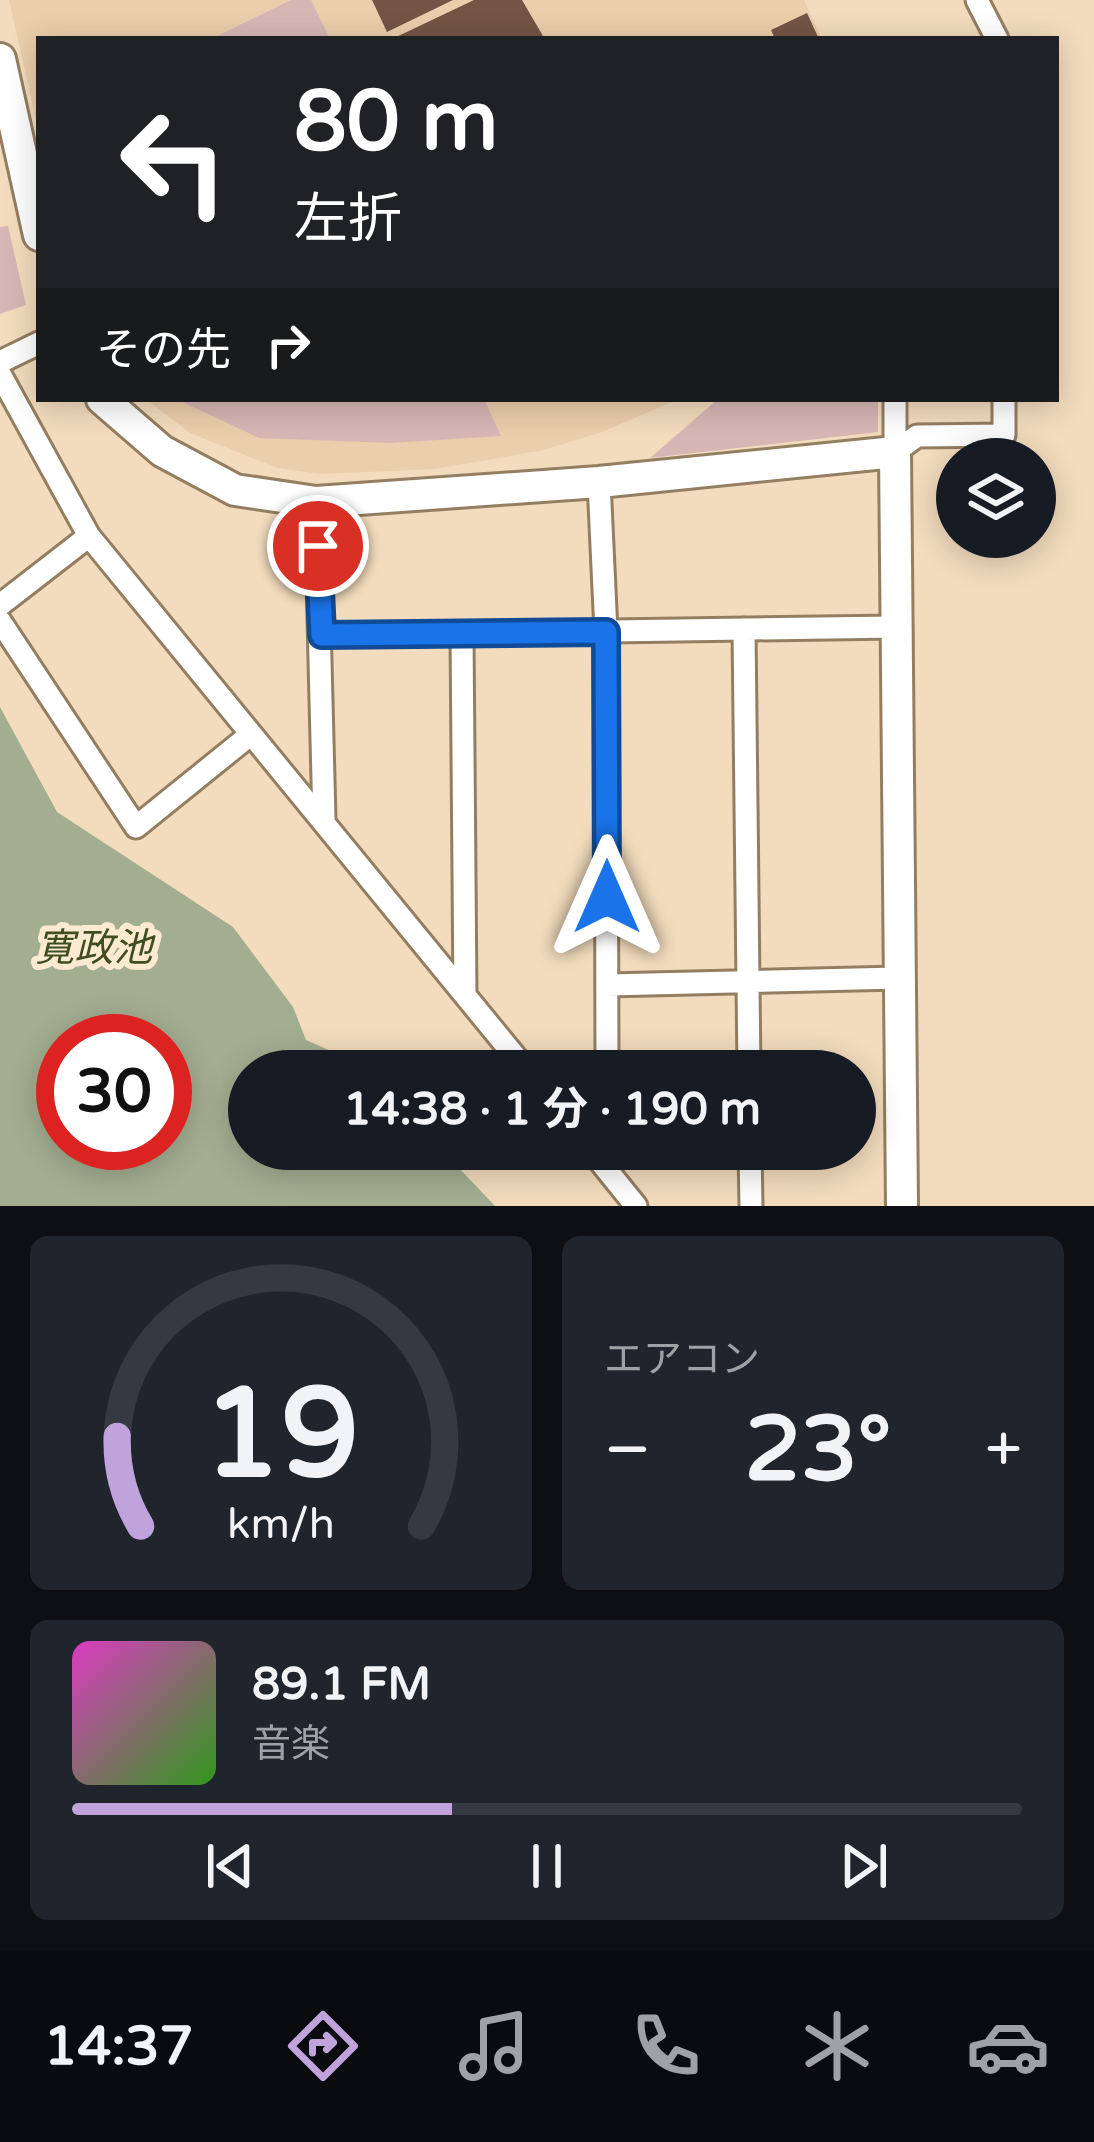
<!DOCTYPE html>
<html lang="ja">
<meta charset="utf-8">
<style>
body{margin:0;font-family:"Varela Round","Noto Sans JP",sans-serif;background:#20242c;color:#f1f3f6;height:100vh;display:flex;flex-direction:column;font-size:45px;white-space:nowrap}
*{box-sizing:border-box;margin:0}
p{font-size:39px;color:#9ea1a6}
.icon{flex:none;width:66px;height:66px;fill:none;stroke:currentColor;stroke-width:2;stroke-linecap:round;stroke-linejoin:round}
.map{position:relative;height:1206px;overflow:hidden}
.sheet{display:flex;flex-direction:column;gap:30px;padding:30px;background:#0d0f14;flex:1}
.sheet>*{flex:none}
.banner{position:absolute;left:36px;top:36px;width:1023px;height:366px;border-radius:0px;box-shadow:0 6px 30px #0003;background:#202124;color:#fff;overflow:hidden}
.buttons{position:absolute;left:936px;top:438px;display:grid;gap:24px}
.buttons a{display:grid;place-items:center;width:120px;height:120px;border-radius:50%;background:#171b24;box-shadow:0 6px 30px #0003;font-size:60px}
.speed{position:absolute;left:36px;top:1014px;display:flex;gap:24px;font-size:60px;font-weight:700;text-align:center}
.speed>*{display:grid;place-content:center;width:156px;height:156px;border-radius:50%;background:#171b24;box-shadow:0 6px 30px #0003;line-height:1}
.speed .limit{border:18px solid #d22;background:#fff;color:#111}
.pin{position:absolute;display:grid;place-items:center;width:102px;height:102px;color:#fff;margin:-51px;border:6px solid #fff;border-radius:50%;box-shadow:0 3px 12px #0007}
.me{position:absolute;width:132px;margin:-66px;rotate:0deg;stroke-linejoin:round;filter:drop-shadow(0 0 9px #0008)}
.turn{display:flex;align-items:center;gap:42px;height:252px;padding:0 60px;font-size:54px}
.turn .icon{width:156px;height:156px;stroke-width:2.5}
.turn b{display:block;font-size:84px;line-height:102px}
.then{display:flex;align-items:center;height:114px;padding:0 60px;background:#0003;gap:24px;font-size:45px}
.big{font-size:90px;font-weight:700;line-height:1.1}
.sheet .widget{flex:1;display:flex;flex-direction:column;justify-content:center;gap:18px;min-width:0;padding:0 42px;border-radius:18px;background:#20242c}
.sheet .dial{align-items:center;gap:0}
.dial svg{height:312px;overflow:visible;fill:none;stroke:#363941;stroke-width:7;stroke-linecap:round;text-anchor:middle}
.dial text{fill:#f1f3f6;stroke:none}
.song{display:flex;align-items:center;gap:36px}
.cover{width:144px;height:144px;border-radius:18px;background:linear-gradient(135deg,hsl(310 70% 55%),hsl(110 70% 35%))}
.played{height:12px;border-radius:6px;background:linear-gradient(90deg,#c0a3da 40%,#363941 40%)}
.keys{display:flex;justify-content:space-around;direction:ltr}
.heat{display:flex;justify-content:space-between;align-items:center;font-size:66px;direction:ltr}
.sheet .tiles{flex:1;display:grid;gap:30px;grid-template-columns:1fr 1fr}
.widget:last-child{grid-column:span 2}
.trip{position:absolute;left:228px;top:1050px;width:648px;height:120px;border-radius:60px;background:#171b24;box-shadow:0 6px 30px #0003;font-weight:700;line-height:120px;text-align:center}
.tab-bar{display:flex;height:192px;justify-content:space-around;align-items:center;background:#090b0e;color:#9ea1a6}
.tab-bar .icon{width:84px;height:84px}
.tab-bar .on{color:#c0a3da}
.tab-bar b{font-size:54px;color:#f1f3f6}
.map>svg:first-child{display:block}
.built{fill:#ebceab}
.green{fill:#d6b7b5}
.water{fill:#a3ae91;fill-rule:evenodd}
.building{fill:#745545}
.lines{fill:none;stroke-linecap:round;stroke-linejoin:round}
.street-casing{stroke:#947e62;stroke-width:27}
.secondary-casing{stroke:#947e62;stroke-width:36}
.street{stroke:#fff;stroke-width:21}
.secondary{stroke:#fff;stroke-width:30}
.route-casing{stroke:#114b97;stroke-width:30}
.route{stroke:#1a73e8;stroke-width:21}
.labels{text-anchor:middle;stroke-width:12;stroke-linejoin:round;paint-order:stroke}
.water-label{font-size:39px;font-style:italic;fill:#3f4e20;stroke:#fdead1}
</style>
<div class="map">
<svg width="1094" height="1206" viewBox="0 0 1094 1206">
<rect width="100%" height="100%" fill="#f3dcbd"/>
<path class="built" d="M 9,0 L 804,0 L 822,39 L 39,39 L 39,133 Z
M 146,399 L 679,399 L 602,432 L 544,450 L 435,469 L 321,474 L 277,468 L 190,433 Z"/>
<path class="green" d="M 291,0 L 311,0 L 330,39 L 211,39 Z
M 8,226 L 26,305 L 0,314 L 0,227 Z
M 176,399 L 484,399 L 501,436 L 390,443 L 259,438 Z
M 718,399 L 878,399 L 878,432 L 650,458 Z"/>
<path class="water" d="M 0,707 L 57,812 L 233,927 L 293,1007 L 306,1040 L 340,1055 L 362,1071 L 249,1071 L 249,1149 L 441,1149 L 495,1206 L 0,1206 ZM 63,1041 L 165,1041 L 165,1143 L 63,1143 Z"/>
<path class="building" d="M 372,0 L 453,0 L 387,32 Z
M 474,0 L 522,0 L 543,36 L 392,39 Z
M 807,13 L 819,39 L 775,39 L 771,30 Z"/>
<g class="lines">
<defs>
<path id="street" d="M 977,0 L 997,39
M 0,362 L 39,343
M 0,374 L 89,536 L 527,1071
M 895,452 L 917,436 L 1004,435 L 1004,399
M 895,452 L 895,399
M 599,482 L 606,632 L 607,1071
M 316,502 L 324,819
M 0,605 L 89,536
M 0,621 L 136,827 L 250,735
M 744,629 L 749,1071
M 462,634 L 465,995
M 321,635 L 897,627
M 608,985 L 898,978
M 590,1149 L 636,1206
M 750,1149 L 751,1206"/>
<path id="secondary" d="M 0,59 L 39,235
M 102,399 L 162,451 L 235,490 L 316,502 L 599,482 L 895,452 L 902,1206"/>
</defs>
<use href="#street" class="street-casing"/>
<use href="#secondary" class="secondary-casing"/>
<use href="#street" class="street"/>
<use href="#secondary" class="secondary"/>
</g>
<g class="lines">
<defs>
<path id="route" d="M 318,546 L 322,635 L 606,632 L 607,897"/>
</defs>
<use href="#route" class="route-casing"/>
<use href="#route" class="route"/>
</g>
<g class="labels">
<g class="water-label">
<text x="94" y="961">寛政池</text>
</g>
</g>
</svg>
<div class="buttons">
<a><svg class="icon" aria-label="layers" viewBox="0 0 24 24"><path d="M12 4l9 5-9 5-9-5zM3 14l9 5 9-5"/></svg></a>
</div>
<div class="speed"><div class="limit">30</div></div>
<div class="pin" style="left:318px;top:546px;background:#d93025"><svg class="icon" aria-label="arrive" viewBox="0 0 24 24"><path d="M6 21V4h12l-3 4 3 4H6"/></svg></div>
<svg class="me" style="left:607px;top:897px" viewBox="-20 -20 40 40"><path d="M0-17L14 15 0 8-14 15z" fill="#1a73e8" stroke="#fff" stroke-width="4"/></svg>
<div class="trip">14:38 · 1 分 · 190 m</div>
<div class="banner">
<div class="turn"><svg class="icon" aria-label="left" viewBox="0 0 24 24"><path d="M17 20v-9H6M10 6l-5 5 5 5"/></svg><div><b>80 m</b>左折</div></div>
<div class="then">その先<svg class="icon" aria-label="right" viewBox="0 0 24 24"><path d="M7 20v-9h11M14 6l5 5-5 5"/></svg></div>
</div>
</div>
<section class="sheet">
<div class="tiles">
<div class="widget dial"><svg viewBox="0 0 100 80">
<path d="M14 69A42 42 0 1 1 86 69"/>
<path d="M14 69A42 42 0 0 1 8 46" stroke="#c0a3da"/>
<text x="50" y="56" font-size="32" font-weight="700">19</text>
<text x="50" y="72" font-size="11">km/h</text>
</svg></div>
<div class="widget"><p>エアコン</p>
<div class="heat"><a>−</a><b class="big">23°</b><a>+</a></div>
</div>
<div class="widget">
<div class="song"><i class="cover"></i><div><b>89.1 FM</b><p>音楽</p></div></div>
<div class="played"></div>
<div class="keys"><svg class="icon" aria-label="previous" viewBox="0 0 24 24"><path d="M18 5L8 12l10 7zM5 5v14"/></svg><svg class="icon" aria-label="pause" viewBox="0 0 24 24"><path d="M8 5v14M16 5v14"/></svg><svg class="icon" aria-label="next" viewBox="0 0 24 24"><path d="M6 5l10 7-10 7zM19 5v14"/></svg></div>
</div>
</div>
</section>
<nav class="tab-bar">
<b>14:37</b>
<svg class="icon on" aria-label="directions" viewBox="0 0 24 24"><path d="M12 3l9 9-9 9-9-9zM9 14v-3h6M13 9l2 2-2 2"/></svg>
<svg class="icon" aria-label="music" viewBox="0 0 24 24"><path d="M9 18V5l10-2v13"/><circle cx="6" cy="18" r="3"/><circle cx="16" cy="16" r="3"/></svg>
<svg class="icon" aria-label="phone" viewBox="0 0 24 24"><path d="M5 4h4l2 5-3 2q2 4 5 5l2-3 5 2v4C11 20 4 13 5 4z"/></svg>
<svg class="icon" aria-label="climate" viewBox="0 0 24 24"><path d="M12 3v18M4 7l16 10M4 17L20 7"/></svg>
<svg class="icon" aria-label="car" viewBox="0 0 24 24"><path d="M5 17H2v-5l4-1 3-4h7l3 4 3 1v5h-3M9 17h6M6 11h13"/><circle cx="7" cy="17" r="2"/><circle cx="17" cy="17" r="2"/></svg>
</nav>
